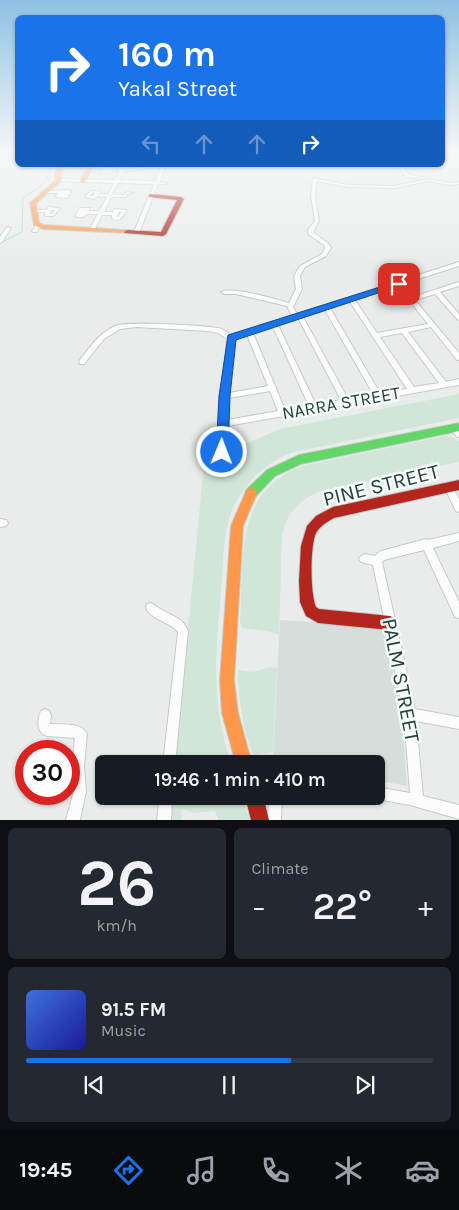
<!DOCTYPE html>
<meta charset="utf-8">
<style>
body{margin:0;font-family:Karla,sans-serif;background:#242831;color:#f1f3f6;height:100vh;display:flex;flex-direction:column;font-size:19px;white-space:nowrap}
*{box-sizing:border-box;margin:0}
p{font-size:16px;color:#9ea1a6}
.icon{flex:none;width:28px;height:28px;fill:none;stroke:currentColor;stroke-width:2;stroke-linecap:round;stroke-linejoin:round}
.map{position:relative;height:820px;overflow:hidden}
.details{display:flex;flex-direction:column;gap:8px;padding:8px;background:#0d0f14;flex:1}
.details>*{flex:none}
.hud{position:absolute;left:15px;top:15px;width:430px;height:152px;border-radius:8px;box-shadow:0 1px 4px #0004;background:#1a73e8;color:#fff;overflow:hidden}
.speed{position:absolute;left:15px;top:740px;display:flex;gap:10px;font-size:25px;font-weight:700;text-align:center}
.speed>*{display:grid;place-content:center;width:65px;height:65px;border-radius:50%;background:#171b24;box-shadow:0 1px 4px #0004;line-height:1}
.speed .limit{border:8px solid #d22;background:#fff;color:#111}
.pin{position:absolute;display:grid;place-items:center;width:42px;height:42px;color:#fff;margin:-21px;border-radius:10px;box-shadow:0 2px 8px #0006}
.me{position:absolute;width:55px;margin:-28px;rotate:1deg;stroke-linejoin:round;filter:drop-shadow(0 0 4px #0008)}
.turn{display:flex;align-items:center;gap:18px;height:105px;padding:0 20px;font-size:22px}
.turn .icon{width:65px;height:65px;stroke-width:2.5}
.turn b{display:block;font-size:35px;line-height:42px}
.lanes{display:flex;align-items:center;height:48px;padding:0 20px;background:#0003;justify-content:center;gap:25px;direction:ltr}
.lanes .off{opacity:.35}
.big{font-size:38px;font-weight:600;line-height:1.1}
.details .widget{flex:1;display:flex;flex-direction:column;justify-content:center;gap:8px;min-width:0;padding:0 18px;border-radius:8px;background:#242831}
.details .dial{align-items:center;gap:0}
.dial b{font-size:65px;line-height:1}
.song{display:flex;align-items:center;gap:15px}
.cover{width:60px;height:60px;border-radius:8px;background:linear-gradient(135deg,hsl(220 70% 55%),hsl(240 70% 35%))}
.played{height:5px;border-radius:2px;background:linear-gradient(90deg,#1a73e8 65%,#363941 65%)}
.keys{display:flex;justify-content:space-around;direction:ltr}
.heat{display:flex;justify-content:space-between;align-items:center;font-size:28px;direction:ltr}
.details .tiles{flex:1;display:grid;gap:8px;grid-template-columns:1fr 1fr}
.widget:last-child{grid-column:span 2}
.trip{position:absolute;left:95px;top:755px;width:290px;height:50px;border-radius:8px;background:#171b24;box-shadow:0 1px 4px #0004;font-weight:600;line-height:50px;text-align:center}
.dock{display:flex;height:80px;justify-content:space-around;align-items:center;background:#090b0e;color:#9ea1a6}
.dock .icon{width:35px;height:35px}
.dock .on{color:#1a73e8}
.dock b{font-size:22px;color:#f1f3f6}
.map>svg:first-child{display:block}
.built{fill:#d6dedb}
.green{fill:#d1e6d8}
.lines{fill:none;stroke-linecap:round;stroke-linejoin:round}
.stream{stroke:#a9d4db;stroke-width:1}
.street-casing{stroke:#c5cac8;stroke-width:2}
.fast-casing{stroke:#c3cbc8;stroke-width:2}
.slow-casing{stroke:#c3cbc8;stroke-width:2}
.jam-casing{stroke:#c3cbc8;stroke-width:2}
.street{fill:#fcfcfc;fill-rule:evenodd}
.fast{fill:#63d668;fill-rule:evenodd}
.slow{fill:#ff974d;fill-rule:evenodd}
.jam{fill:#b3261e;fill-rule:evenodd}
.route{fill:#1a73e8;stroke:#114b97}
.labels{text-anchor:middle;stroke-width:5;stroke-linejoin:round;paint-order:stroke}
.street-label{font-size:18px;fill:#24423a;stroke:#f7fbf9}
.near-street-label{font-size:21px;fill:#24423a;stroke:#f7fbf9}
</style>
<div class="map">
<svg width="459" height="820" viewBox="0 0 459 820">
<rect width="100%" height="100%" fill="#e8edeb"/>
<path class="built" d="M 280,620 L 362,625 L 384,629 L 387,632 L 402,721 L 407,786 L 376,780 L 376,764 L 289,764 L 273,761 Z"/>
<path class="green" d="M 459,394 L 459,418 L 294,452 C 268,461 247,480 235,504 C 223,526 224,554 222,578 C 217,647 209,696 231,764 L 175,764 L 204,464 L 226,466 L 245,444 L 280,429 Z
M 445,436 L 455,438 L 459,441 L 459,462 L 318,492 C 298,501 285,515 282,537 L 279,635 L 268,631 L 242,628 L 240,623 C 244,561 232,489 306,465 Z
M 269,667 L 277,668 L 273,752 L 255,755 C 244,742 237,688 238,670 L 254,672 Z
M 172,796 L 242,796 L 250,820 L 218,820 L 215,811 L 196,813 L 182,809 L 181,820 L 170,820 Z"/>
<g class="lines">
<path class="stream" d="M 0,243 L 22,232 L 23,198 C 36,188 50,185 50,165"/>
<defs>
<path id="street" d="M 6,154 L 10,154 L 0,164 L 0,161 Z
M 123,165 L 127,165 L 125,168 C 133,169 140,165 146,168 C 139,171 132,171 124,171 L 119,180 L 155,181 L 162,165 L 166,165 L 160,182 L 167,183 L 165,184 L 158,184 L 139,233 L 134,232 L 154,184 L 118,183 L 112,194 L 124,195 L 127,192 L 134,193 L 128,194 L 125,197 L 111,197 L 104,212 L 113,212 L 115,209 L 126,210 L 126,211 C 123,217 119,223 112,218 L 112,215 L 102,215 L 94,231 L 90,231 L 89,230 L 98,214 L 87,214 L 83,217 L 77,217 L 75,216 L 80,208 L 90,208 L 89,211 L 99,211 L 107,197 L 98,196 L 94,199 L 85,197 L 91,191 L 98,191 L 100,192 L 100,194 L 108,194 L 114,183 L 59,181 L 57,180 L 59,179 L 115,180 L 120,171 L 112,170 L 110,173 L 103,173 L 101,172 L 103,167 L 111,166 L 113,168 L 121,168 ZM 92,193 L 95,193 L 93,196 L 90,196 ZM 119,212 L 121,212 L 118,217 L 117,217 Z
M 397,165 L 401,165 L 409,175 L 427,178 L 425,179 L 406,177 Z
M 313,178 L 348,185 L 394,186 L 429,179 L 450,183 L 459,182 L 459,184 L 450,185 L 429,181 L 394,188 L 348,187 L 317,181 L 315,195 L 319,221 L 314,230 L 314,233 L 328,243 L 331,248 L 326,256 L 305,267 L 300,276 L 302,289 L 293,307 L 297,314 L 300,313 L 459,262 L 459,266 L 402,284 L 413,297 L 459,282 L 459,286 L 440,292 L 459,314 L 459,320 L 457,319 L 435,294 L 415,300 L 459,353 L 459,360 L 457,360 L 431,327 L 408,332 L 446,382 L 459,379 L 459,385 L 227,426 L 225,446 L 227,455 L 226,457 L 223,458 L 220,457 L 217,446 L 227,339 L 218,333 L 208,331 L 136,327 L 120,329 L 104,339 L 84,364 L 80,364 L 79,362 L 80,360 C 90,347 99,333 115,326 C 126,321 210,325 222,329 C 225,331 229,334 232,335 L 271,323 L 272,322 L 292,316 L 287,306 L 236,294 L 224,294 L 221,292 C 233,286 274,299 289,303 L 296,289 L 294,276 L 300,266 L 322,254 L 325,248 L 324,245 L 308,234 L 308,230 L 315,221 L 311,195 ZM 398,286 L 428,324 L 377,333 L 355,300 ZM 350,302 L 407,389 L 380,393 L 330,308 ZM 325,310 L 373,394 L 348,399 L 303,317 ZM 298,318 L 341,400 L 316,405 L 278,325 ZM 273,327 L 309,406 L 285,410 L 253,333 ZM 402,333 L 439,383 L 414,387 L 380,337 ZM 247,335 L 268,386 L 229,393 L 233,341 L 234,339 ZM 270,391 L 278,411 L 227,420 L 229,398 Z
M 69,190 L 71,191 L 67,198 L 56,197 L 56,196 L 58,193 L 47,193 L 45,192 L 47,191 Z
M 48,207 L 58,208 L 60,209 L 53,216 L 45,216 L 45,212 L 33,212 L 31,211 L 33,210 L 47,210 ZM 51,210 L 55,210 L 52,214 L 50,214 Z
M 36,225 L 40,226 L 37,232 L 33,232 L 32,231 Z
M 7,227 L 11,228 L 2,242 L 0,243 L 0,237 Z
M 454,425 L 459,428 L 459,437 L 456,436 L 450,428 L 451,426 Z
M 448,483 L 451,484 L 459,499 L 459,512 L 456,511 L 444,487 L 445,484 Z
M 0,519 L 6,520 L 8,523 L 6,526 L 0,527 Z
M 459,533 L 459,541 L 433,548 L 459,602 L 459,618 L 455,617 L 424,550 L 384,560 L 382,562 L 415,709 L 459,717 L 459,729 L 416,721 L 423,796 L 459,805 L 459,819 L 410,805 L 376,799 L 371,796 L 376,796 L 376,787 L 410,793 L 404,714 L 373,565 L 361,562 L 359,559 L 361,556 L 364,554 L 375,556 L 378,553 L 381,551 L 426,539 L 428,540 Z
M 151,603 C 155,605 158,608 162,610 C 174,617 182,617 188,631 L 175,764 L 163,764 L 178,632 C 169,621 152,621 146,608 L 147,604 Z
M 45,709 L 49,711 L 51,715 L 50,724 C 62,725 82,722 87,734 L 84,767 L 86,791 L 80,820 L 66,820 L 74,791 L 72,767 L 75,738 L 47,736 C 36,732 37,720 41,711 Z
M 160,796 L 172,796 L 171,820 L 157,820 Z
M 270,796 L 282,796 L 281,820 L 267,820 Z"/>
<path id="fast" d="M 459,423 L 459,431 L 301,464 L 275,476 L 255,497 L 251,498 L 247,497 L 245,493 L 247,489 L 267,470 L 299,455 Z"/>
<path id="slow" d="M 58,165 L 93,166 L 86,181 L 83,183 L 80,181 L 87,168 L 63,167 L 61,172 L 61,181 L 36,203 L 39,223 L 44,225 L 127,230 L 130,232 L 129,233 L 43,229 L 34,225 L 30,203 L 56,180 L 55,172 Z
M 251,488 L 255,489 L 257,493 L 243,526 L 234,680 L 238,713 L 252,764 L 236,764 L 222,713 L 220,680 L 231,526 L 247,489 Z"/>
<path id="jam" d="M 151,194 L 181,197 L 184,199 L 166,234 L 163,236 L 125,233 L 124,232 L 127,230 L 161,232 L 177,200 L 149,197 L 149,195 Z
M 459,480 L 459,490 L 334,518 C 328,521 320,526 316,533 C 310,546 310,593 316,607 L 319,609 L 390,616 L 395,618 L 397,623 L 395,628 L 390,630 L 318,623 L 306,616 L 300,602 L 299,581 L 301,546 L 307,526 L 316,516 L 333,507 Z
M 245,796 L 263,796 L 269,820 L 251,820 Z"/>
</defs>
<use href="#street" class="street-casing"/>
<use href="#fast" class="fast-casing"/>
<use href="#slow" class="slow-casing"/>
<use href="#jam" class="jam-casing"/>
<use href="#street" class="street"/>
<use href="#fast" class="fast"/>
<use href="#slow" class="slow"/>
<use href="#jam" class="jam"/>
</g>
<linearGradient id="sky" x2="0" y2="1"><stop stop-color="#8fc1e3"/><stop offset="0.57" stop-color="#f5f7f6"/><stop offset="1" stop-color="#f5f7f6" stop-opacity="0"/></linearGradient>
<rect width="459" height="269" fill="url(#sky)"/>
<path class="route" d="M 399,281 L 403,284 L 402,285 L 236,340 L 230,396 L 228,452 L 226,456 L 222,457 L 218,456 L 216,452 L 219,396 L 228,335 Z"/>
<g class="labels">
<g class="street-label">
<text transform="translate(341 403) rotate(-10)" y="6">NARRA STREET</text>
</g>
<g class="near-street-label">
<text transform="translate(381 485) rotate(-14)" y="7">PINE STREET</text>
<text transform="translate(401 680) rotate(79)" y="7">PALM STREET</text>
</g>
</g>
</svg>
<div class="speed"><div class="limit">30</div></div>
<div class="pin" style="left:399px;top:284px;background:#d93025"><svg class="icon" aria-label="arrive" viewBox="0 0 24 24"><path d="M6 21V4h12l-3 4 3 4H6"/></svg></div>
<svg class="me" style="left:222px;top:452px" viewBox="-20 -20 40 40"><circle r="17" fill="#1a73e8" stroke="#fff" stroke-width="3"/><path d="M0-11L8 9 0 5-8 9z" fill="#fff"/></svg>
<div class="trip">19:46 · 1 min · 410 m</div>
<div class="hud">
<div class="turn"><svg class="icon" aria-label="right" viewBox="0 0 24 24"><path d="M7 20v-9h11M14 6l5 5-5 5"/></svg><div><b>160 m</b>Yakal Street</div></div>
<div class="lanes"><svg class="icon off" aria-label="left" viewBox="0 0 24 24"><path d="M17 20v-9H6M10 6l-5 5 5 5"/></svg><svg class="icon off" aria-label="ahead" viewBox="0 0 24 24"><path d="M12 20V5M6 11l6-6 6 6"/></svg><svg class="icon off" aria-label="ahead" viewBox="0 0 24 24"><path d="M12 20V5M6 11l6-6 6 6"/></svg><svg class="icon" aria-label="right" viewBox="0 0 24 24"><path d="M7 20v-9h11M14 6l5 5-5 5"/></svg></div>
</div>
</div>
<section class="details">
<div class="tiles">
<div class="widget dial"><b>26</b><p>km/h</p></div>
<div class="widget"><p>Climate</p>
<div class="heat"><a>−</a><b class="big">22°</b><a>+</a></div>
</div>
<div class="widget">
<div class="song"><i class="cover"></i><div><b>91.5 FM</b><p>Music</p></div></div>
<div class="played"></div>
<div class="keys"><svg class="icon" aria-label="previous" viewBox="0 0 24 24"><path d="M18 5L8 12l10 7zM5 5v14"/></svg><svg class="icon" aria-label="pause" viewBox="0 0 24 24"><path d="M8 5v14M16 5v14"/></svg><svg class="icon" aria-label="next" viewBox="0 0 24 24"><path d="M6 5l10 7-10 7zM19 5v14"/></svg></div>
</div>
</div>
</section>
<nav class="dock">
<b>19:45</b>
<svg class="icon on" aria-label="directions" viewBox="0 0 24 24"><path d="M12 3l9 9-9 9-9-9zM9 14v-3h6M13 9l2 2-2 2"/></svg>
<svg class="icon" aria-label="music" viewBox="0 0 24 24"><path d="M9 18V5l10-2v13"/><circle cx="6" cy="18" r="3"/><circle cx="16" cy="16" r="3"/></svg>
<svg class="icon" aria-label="phone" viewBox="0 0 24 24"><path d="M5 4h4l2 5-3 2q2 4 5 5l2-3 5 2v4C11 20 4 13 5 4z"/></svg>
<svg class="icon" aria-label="climate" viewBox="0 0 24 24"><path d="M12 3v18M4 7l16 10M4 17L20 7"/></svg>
<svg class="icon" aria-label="car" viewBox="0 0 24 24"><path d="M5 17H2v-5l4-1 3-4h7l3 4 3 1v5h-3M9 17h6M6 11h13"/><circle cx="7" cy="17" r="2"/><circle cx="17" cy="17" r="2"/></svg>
</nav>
